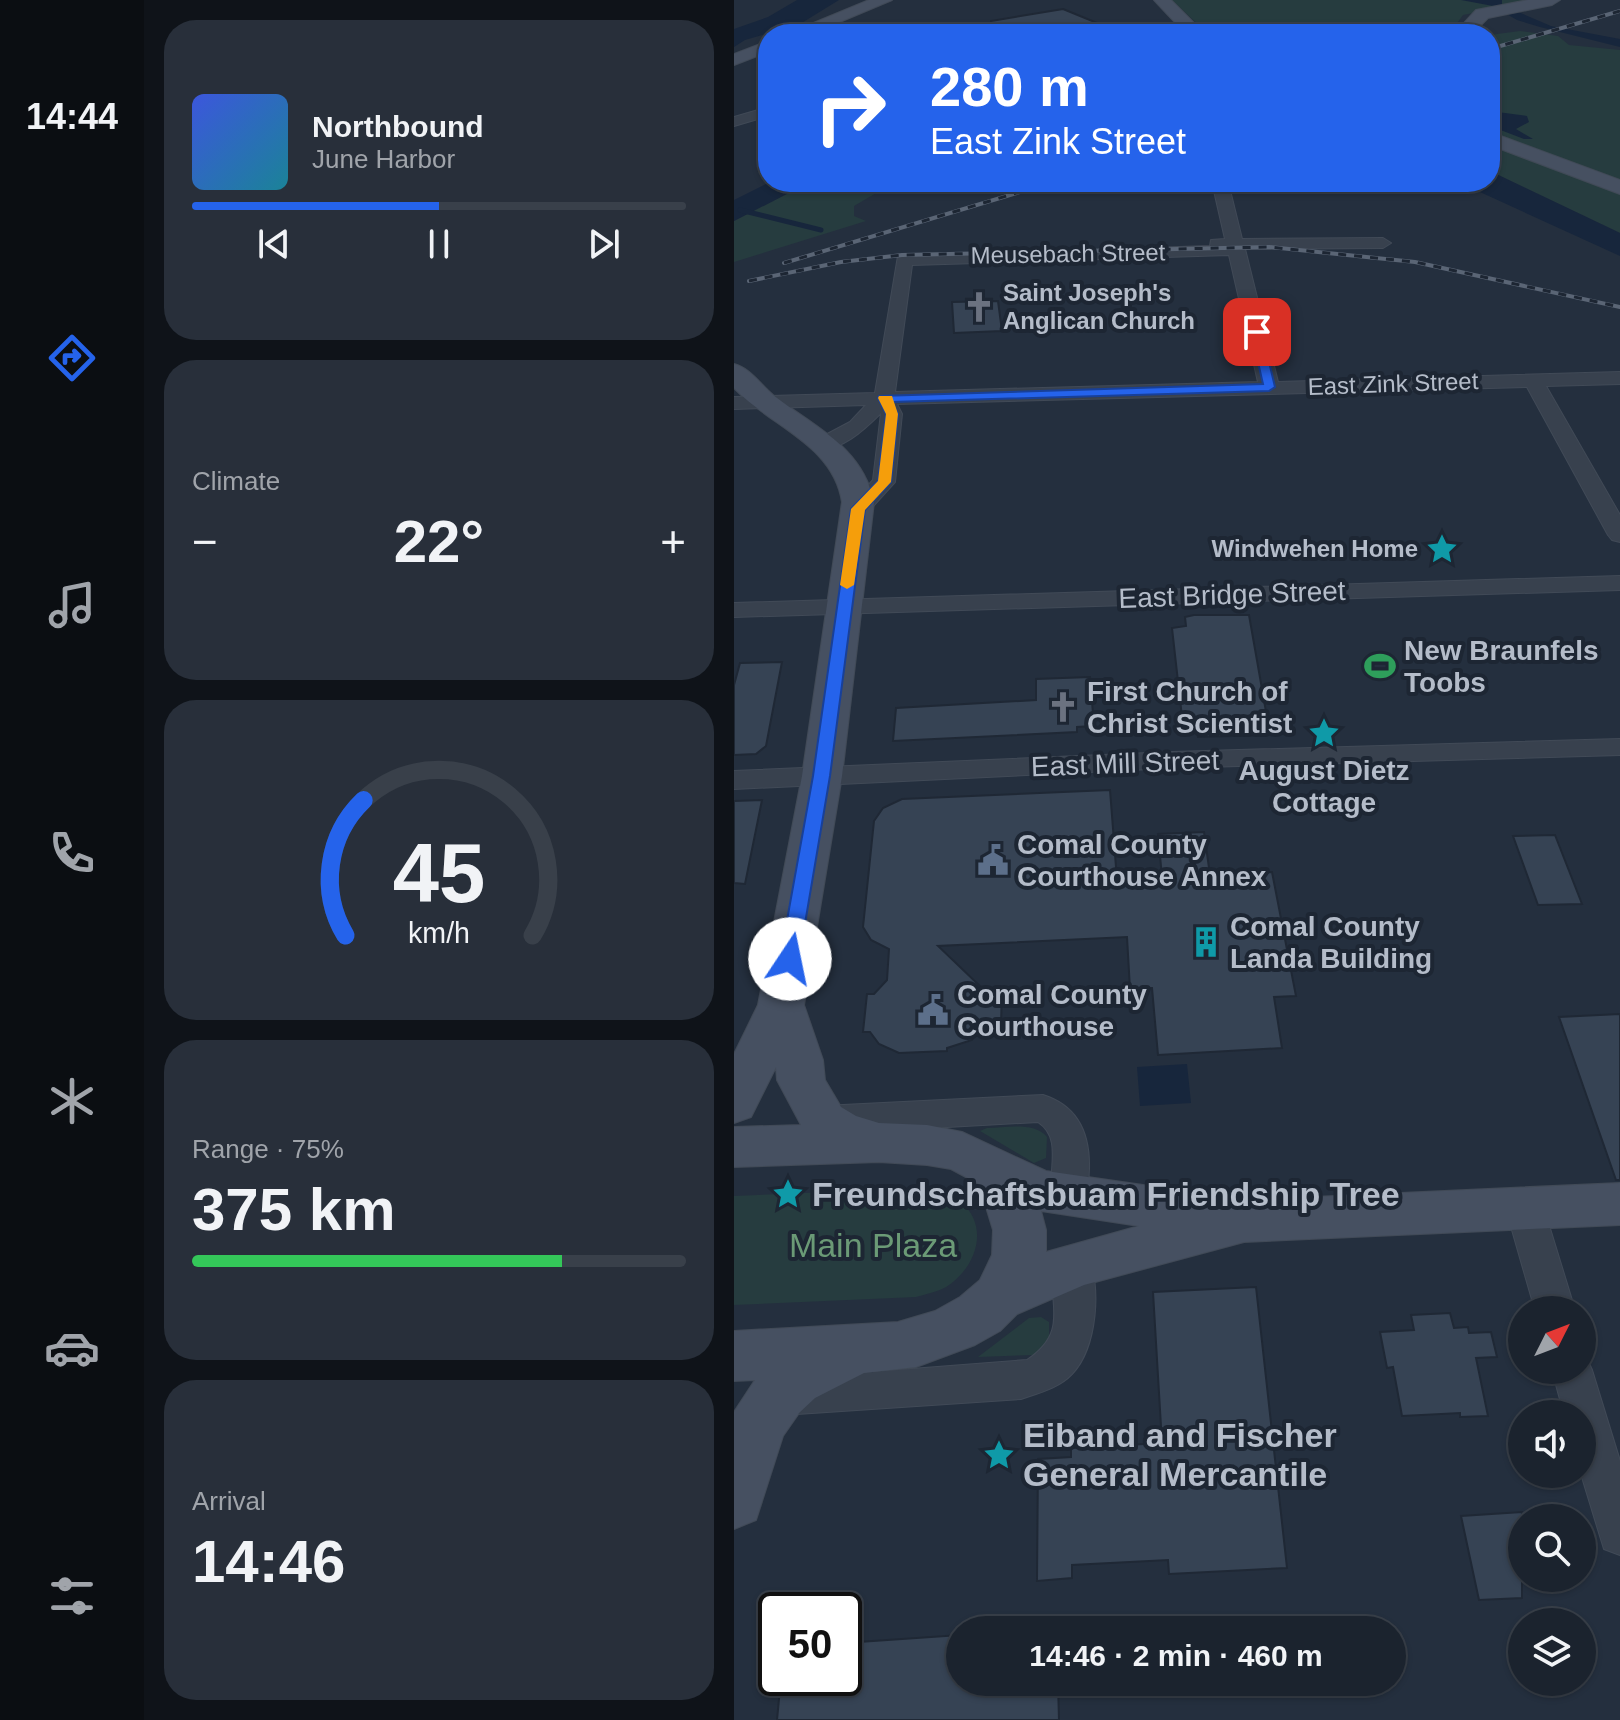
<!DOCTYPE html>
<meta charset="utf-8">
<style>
body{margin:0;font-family:Helvetica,sans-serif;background:#282f3a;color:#f1f3f6;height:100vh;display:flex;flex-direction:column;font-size:30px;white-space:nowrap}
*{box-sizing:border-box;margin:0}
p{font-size:26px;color:#a0a4aa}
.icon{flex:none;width:44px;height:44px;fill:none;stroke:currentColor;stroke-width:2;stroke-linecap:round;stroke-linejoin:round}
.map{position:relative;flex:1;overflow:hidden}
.panel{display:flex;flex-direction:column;gap:20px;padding:20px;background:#0f1319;width:590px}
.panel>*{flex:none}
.hud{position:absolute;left:24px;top:24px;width:742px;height:168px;border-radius:32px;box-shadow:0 2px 6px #0004,0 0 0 2px #39404a;background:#2563eb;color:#fff;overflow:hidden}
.needle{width:52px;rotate:48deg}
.buttons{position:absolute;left:774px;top:1296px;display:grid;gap:16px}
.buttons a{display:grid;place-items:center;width:88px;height:88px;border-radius:50%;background:#1b232e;box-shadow:0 2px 6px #0004,0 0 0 2px #39404a;font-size:40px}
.speed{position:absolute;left:24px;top:1592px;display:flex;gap:16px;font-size:40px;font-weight:700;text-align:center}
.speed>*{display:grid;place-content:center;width:104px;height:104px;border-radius:50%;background:#1b232e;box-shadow:0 2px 6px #0004,0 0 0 2px #39404a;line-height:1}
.speed .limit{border:4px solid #111;border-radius:12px;background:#fff;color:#111}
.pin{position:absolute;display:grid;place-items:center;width:68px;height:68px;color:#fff;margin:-34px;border-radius:16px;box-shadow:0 4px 12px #0006}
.me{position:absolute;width:88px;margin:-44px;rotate:11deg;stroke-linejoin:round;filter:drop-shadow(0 0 6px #0008)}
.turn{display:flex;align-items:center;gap:28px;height:168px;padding:0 40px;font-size:36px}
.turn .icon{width:104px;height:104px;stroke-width:2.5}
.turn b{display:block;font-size:56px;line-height:68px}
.big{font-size:60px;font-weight:700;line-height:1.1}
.panel .widget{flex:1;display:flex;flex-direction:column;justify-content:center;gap:12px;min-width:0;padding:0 28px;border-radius:32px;background:#282f3a}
.panel .dial{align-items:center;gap:0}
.dial svg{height:208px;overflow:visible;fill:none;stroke:#39404a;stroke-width:7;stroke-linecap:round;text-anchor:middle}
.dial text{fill:#f1f3f6;stroke:none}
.song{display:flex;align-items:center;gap:24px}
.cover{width:96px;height:96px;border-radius:12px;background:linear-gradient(135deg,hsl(230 70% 55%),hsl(190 70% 35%))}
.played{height:8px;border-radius:4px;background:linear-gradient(90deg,#2563eb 50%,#39404a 50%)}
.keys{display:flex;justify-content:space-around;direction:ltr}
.heat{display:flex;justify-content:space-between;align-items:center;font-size:44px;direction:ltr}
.charge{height:12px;border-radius:6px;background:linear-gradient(90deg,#34c759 75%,#39404a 0)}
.trip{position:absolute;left:212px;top:1616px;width:460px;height:80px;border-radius:40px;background:#1b232e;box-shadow:0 2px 6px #0004,0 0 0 2px #39404a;font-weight:700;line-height:80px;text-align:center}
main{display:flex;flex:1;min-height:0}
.tabs{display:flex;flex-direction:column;width:144px;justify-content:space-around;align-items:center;background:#0b0e12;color:#a0a4aa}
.tabs .icon{width:56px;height:56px}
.tabs .current{color:#2563eb}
.tabs b{font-size:36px;color:#f1f3f6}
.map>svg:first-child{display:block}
.green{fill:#263c3f}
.water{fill:#17263c}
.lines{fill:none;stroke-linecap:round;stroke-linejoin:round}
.stream{stroke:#17263c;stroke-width:5}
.building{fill:#364354;stroke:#1f2835;stroke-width:2}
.street-casing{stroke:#414a57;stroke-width:2}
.secondary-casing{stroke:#414a57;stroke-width:2}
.street{fill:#38414e;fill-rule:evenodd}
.secondary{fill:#465061;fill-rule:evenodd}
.rail-casing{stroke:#5a6575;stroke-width:4}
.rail{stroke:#1d2633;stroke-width:3;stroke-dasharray:8;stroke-linecap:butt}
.route{fill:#2563eb;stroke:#184099;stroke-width:2}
.slow{fill:#f59e0b}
.labels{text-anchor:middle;stroke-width:8;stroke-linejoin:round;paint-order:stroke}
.far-street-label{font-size:24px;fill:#b4bcc9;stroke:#1d2633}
.far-poi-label{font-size:24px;font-weight:bold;fill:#b4bcc9;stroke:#1d2633;text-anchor:start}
.street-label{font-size:28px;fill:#b4bcc9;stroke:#1d2633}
.poi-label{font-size:28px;font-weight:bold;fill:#b4bcc9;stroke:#1d2633;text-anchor:start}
.near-poi-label{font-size:34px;font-weight:bold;fill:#b4bcc9;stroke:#1d2633;text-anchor:start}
.near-park-label{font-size:34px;fill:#6b9a76;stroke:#1d2633}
</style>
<main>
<nav class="tabs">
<b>14:44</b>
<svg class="icon current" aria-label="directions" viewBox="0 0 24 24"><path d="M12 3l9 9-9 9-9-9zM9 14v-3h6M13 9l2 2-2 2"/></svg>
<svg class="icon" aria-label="music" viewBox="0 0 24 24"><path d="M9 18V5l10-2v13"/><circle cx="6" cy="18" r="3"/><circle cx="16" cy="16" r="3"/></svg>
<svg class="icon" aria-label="phone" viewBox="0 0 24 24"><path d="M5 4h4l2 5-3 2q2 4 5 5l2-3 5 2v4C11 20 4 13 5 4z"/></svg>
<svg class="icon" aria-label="climate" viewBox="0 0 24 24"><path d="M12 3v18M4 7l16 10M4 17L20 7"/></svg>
<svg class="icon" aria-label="car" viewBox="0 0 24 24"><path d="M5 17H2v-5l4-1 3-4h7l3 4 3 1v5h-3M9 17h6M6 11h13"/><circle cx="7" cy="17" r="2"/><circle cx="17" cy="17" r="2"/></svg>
<svg class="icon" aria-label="filters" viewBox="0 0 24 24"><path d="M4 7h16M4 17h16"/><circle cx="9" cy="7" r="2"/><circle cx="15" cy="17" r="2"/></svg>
</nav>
<section class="panel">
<div class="widget">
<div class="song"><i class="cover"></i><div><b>Northbound</b><p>June Harbor</p></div></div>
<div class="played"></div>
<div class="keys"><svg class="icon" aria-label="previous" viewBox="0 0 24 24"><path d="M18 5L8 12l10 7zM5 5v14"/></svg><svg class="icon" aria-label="pause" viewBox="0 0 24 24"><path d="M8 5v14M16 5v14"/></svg><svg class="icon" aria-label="next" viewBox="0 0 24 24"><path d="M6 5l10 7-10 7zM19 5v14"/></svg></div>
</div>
<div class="widget"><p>Climate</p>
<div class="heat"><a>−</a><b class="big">22°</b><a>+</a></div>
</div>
<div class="widget dial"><svg viewBox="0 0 100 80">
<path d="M14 69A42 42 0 1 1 86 69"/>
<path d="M14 69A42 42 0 0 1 21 17" stroke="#2563eb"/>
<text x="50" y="56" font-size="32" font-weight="700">45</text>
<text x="50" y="72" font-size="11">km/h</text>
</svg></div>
<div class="widget"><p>Range · 75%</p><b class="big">375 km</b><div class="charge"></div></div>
<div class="widget"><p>Arrival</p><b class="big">14:46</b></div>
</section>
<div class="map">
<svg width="886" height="1720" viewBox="0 0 886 1720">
<rect width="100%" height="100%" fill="#242f3e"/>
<path class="green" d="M 438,0 L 803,0 L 729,15 L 715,34 L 474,34 Z
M 786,31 L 824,36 L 835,45 L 886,50 L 886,182 L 756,135 L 756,35 Z
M 756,143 L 886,191 L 886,233 L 756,171 Z
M 76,182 L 161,182 L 120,206 L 120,216 L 132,221 L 0,262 L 0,221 Z
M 253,1128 C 271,1128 300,1121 313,1137 L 312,1158 L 300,1163 L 246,1131 Z
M 192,1188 C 205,1191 217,1194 227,1202 C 257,1228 241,1269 212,1287 C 203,1292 192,1294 182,1297 L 0,1305 L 0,1196 Z
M 307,1317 L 315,1322 L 315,1343 L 299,1355 L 244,1357 L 295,1318 Z"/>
<path class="water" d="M 63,0 L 105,0 L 66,24 L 11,40 L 0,47 L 0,29 L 34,17 Z
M 727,0 L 768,0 L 768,5 L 817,26 L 886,39 L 886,47 L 806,27 L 783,20 L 759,6 Z
M 756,111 L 793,116 L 795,122 L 782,129 L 799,139 L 790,139 L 756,126 Z
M 756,171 L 886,233 L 886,256 L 724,182 L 756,182 Z
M 36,182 L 76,182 L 0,221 L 0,200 Z
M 453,1064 L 457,1103 L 406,1106 L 403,1067 Z"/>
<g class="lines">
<path class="stream" d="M 6,210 L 87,230"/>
</g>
<path class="building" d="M 329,9 L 373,27 L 331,34 L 258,34 L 257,21 Z
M 264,301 L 268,331 L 220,333 L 218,302 Z
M 460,615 L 515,615 L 534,723 L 531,723 L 533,735 L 464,737 L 462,725 L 449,726 L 438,628 L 452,626 L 451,617 Z
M 48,662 L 32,746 L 22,754 L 0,755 L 0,685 L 6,663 Z
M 356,677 L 360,726 L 343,727 L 343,732 L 159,741 L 162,708 L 302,700 L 302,679 Z
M 376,790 L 383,880 L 428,877 L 424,834 L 470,832 L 476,875 L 538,872 L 562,996 L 540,997 L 548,1048 L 424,1055 L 418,988 L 396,989 L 393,937 L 204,946 L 249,989 L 268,988 L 267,1026 L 248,1027 L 238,1040 L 213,1048 L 213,1051 L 165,1053 L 145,1044 L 136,1032 L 129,1032 L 133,994 L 140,994 L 153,980 L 155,949 L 137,940 L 129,927 L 140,821 L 149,808 L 168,799 Z
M 28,800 L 11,884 L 0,883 L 0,801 Z
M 821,835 L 848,904 L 804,905 L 779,836 Z
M 886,1014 L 886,1180 L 882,1180 L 825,1017 Z
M 522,1287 L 553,1568 L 435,1574 L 434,1560 L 338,1565 L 338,1578 L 303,1581 L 304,1459 L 337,1457 L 337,1448 L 428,1443 L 419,1292 Z
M 716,1313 L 720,1328 L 734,1327 L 735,1333 L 757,1332 L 763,1357 L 742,1358 L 754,1416 L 726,1417 L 726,1413 L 668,1416 L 659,1367 L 653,1368 L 646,1332 L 680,1330 L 677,1315 Z
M 788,1512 L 788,1598 L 745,1600 L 727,1516 Z
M 226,1635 L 226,1682 L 324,1682 L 325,1720 L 43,1720 L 47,1678 L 110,1678 L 110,1643 Z"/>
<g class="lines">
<defs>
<path id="street" d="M 34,107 L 34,116 L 0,126 L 0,117 Z
M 478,182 L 494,182 L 508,239 L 649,238 L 657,243 L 649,248 L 511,249 L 544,382 L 886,372 L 886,384 L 812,386 L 886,515 L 886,542 L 878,540 L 874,535 L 793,387 L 163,404 L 168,414 L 161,482 L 132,514 L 124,516 L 113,509 L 139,480 L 147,413 C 132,428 105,454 82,448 L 78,444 L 82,440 L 116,422 L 132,405 L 0,409 L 0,397 L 141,393 L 164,256 L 476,246 L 477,240 L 491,239 ZM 495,255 L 524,382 L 161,392 L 178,265 Z
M 886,576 L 886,590 L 0,617 L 0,603 Z
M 886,739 L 886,755 L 438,768 L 0,789 L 0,771 L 438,752 Z
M 309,1095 C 344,1106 356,1134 355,1169 C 354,1183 355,1194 348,1206 L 335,1211 L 322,1206 C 308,1180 333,1141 304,1122 L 89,1134 L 76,1130 L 71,1120 L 76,1110 L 89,1106 Z
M 791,1194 L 804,1198 L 810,1209 L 841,1310 L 801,1310 L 772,1209 L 778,1198 Z
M 339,1249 L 353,1254 C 368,1285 363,1348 338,1374 C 325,1388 304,1393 287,1399 L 48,1415 L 33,1410 L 27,1397 L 33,1384 L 48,1379 L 293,1360 C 343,1327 305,1294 325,1254 Z
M 848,1356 L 852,1357 L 858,1370 L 886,1461 L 886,1555 L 870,1549 L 847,1474 L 848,1414 L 830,1414 L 818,1370 L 848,1370 Z"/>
<path id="secondary" d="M 135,0 L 158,0 L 77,34 L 53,34 Z
M 420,0 L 437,0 L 471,34 L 452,34 Z
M 794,0 L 826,0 L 818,5 L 754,18 L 738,34 L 720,34 L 742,10 Z
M 34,41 L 34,52 L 0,65 L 0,54 Z
M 756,132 L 886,180 L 886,194 L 756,145 Z
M 0,364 C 16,368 26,384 39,395 C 80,427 128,446 140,502 L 108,776 L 70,1005 L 89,1060 L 91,1080 L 107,1107 L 122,1116 L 145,1123 L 193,1125 L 228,1132 L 312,1171 L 513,1200 L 886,1183 L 886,1225 L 510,1242 L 350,1285 L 283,1314 L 266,1331 L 241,1345 L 182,1367 L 130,1373 L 81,1398 L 65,1413 L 49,1436 L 22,1520 L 0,1529 L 0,1412 L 21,1380 L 0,1381 L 0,1331 L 164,1322 L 201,1311 L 226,1297 L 246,1280 L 258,1255 L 259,1230 L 245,1184 L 217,1169 L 193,1165 L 145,1162 L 0,1167 L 0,1127 L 67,1125 L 43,1080 L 42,1067 L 17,1117 L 0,1123 L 0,1054 L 24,1005 L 68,776 L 108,502 C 99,444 37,427 0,388 ZM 307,1211 L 405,1226 L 312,1252 L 312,1230 Z"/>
</defs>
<use href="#street" class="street-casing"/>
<use href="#secondary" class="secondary-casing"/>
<use href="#street" class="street"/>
<use href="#secondary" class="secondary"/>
<defs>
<path id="rail" d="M 756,49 L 886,11
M 50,263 L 319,182
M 15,281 L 107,262 L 168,255 L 535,247 L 681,262 L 886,307"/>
</defs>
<use href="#rail" class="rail-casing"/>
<use href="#rail" class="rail"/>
</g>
<path class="route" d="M 523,329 L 528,332 L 541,387 L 535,391 L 158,402 L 164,414 L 157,482 L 131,510 L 96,776 L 65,959 L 62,963 L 49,963 L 46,959 L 79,776 L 117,509 L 144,481 L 152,414 L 144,398 L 145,396 L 529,384 L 517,332 Z"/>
<path class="slow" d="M 145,396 L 158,396 L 164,414 L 157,482 L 131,510 L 120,585 L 113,589 L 106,585 L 117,509 L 144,481 L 152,414 L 144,398 Z"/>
<defs>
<symbol id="church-bare" viewBox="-9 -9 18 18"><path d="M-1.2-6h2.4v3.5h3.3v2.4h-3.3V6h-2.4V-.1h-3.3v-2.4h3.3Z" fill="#6b7280" stroke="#1d2633" stroke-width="2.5" paint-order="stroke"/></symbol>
<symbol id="sight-bare" viewBox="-9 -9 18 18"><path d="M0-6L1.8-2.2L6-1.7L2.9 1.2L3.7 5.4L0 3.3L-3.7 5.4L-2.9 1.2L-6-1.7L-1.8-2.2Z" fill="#0f9aa8" stroke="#1d2633" stroke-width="2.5" paint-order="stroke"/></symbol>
<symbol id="stadium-bare" viewBox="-9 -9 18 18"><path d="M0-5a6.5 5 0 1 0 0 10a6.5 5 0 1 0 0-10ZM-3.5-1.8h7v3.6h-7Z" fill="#2e9e5b" stroke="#1d2633" stroke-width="2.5" paint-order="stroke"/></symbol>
<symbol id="civic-bare" viewBox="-9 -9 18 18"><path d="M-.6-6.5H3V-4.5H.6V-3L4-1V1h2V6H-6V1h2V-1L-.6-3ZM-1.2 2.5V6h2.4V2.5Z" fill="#5c6f8a" stroke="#1d2633" stroke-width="2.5" paint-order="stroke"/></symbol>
<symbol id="building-bare" viewBox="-9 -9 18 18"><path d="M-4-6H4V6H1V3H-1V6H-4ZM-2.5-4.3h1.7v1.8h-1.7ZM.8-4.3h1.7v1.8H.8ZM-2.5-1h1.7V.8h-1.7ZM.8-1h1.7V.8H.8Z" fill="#0f9aa8" stroke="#1d2633" stroke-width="2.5" paint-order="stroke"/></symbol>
</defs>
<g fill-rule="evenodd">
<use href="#church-bare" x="223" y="285" width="44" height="44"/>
<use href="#sight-bare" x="686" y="527" width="44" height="44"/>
<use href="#stadium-bare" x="624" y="644" width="44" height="44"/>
<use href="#church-bare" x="307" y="685" width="44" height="44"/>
<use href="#sight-bare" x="568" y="711" width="44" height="44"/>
<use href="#civic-bare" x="237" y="838" width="44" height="44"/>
<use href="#building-bare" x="450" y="920" width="44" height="44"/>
<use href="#civic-bare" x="177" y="988" width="44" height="44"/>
<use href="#sight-bare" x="32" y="1172" width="44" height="44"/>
<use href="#sight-bare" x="243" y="1433" width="44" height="44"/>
</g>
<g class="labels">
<g class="far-street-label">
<text transform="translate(334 254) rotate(-1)" y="8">Meusebach Street</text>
<text transform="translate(659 384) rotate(-2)" y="8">East Zink Street</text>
</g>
<g class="far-poi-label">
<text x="269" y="301">Saint Joseph's<tspan x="269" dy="28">Anglican Church</tspan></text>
<text x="684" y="557" text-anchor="end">Windwehen Home</text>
</g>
<g class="street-label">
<text transform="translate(498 594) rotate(-2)" y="10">East Bridge Street</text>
<text transform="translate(391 763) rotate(-2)" y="10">East Mill Street</text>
</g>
<g class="poi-label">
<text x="670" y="660">New Braunfels<tspan x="670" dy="32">Toobs</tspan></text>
<text x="353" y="701">First Church of<tspan x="353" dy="32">Christ Scientist</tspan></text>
<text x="590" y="780" text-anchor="middle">August Dietz<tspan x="590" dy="32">Cottage</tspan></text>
<text x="283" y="854">Comal County<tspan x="283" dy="32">Courthouse Annex</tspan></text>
<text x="496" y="936">Comal County<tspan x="496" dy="32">Landa Building</tspan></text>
<text x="223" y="1004">Comal County<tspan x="223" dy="32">Courthouse</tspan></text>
</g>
<g class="near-poi-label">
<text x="78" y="1206">Freundschaftsbuam Friendship Tree</text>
<text x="289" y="1447">Eiband and Fischer<tspan x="289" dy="39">General Mercantile</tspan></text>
</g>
<g class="near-park-label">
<text x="139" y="1257">Main Plaza</text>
</g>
</g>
</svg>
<div class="buttons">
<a><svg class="needle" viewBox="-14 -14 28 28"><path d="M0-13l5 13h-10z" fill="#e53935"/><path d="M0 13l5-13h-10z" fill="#a0a4aa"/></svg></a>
<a><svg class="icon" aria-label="sound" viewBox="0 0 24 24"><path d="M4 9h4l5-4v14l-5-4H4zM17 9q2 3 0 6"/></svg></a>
<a><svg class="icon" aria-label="search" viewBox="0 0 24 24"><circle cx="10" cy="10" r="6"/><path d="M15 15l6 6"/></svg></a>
<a><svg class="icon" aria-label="layers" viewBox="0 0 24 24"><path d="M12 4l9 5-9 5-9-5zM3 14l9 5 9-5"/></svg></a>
</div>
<div class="speed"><div class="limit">50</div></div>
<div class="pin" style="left:523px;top:332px;background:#d93025"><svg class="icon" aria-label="arrive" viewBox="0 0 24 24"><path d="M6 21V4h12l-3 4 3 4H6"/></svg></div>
<svg class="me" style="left:56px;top:959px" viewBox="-20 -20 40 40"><circle r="19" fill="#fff"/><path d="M0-13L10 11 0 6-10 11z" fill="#2563eb"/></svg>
<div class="trip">14:46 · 2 min · 460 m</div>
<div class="hud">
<div class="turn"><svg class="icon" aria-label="right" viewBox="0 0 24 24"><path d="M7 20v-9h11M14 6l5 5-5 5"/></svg><div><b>280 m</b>East Zink Street</div></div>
</div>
</div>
</main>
